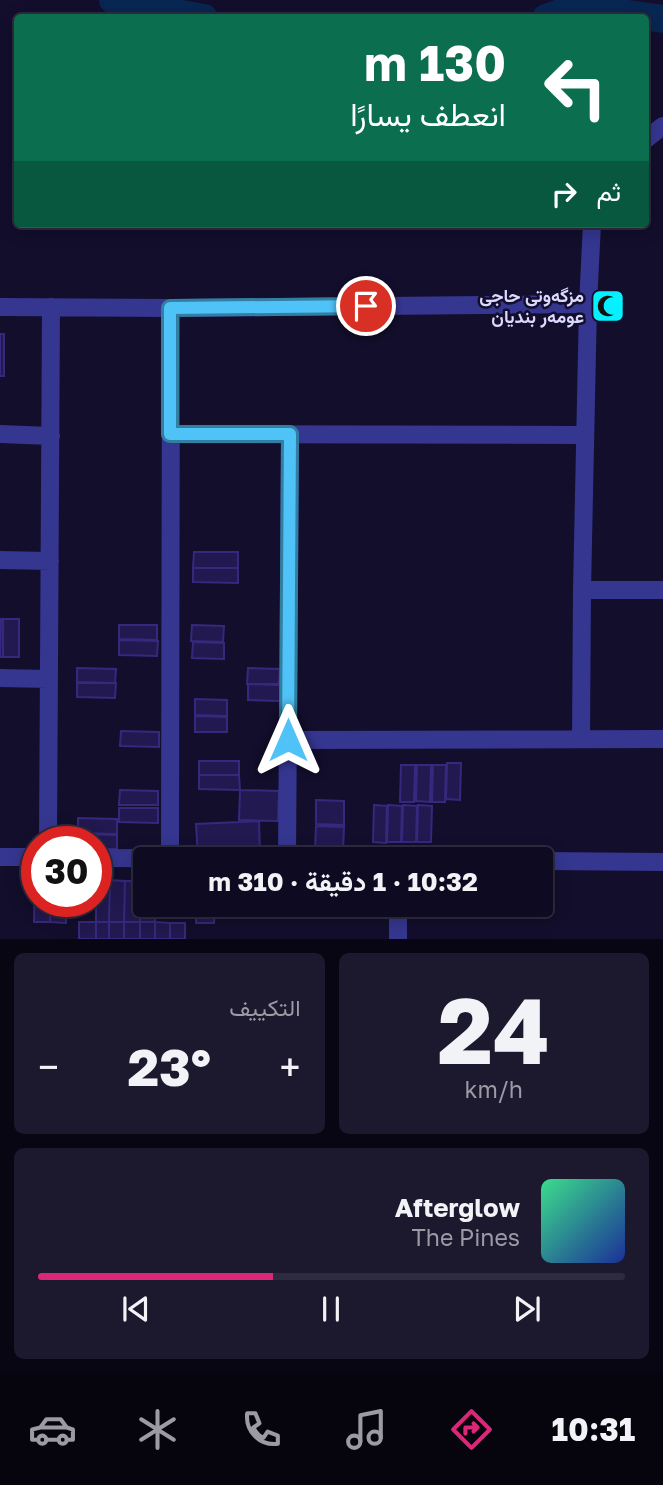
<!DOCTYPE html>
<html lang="ar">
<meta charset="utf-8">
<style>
body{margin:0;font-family:"Golos Text",Vazirmatn,sans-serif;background:#1c182e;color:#f1f3f6;direction:rtl;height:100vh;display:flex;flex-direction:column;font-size:26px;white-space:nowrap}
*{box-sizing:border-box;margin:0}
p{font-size:23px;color:#9b9aa5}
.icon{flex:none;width:38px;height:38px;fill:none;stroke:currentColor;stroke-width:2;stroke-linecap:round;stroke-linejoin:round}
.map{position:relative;height:939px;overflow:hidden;direction:ltr}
.side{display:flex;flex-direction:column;gap:14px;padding:14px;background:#080612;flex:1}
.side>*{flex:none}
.top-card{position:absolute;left:14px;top:14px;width:635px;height:214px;border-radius:7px;box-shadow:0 4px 18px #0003,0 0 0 2px #2e2b3f;direction:rtl;background:#0b6e4f;color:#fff;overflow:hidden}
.speed{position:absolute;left:21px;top:826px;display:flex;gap:14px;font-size:35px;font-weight:700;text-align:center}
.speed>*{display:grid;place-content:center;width:91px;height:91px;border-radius:50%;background:#0e0a21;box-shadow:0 4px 18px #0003,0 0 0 2px #2e2b3f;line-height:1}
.speed .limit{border:10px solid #d22;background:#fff;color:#111}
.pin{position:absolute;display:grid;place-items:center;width:60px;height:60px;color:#fff;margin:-30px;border:4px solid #fff;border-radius:50%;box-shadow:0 2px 7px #0007}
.me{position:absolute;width:77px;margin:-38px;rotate:0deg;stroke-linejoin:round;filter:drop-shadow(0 0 5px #0008)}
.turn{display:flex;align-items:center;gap:24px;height:147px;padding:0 28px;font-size:32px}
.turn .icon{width:91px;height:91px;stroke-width:2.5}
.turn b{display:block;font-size:49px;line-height:60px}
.then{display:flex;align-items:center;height:66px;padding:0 28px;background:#0003;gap:14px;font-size:26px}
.big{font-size:52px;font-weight:700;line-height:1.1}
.side .tile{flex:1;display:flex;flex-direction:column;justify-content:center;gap:10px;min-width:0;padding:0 24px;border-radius:10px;background:#1c182e}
.side .dial{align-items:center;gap:0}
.dial b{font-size:91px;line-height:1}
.song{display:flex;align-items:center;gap:21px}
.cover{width:84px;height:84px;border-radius:10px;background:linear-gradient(135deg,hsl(150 70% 55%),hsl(230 70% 35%))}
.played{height:7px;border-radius:4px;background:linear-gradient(90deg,#db2777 40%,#2e2b3f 40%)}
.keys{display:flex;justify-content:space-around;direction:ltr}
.heat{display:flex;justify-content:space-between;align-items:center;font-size:38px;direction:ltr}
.side .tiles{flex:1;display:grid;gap:14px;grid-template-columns:1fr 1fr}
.tile:last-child{grid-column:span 2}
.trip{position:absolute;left:133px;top:847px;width:420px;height:70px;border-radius:7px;background:#0e0a21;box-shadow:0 4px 18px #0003,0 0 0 2px #2e2b3f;font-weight:700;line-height:70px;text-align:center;direction:rtl}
.tabs{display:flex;height:112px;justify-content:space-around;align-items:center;background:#06040d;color:#9b9aa5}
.tabs .icon{width:49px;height:49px}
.tabs .active{color:#db2777}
.tabs b{font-size:32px;color:#f1f3f6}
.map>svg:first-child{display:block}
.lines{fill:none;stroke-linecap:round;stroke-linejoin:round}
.river{stroke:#082652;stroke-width:28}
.building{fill:#21194f;stroke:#36297d;stroke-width:2}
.street{stroke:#35368f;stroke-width:18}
.route-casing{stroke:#337fa1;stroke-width:18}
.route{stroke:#4fc3f7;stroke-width:12}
.labels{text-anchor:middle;stroke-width:5;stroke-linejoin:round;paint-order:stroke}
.poi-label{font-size:18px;font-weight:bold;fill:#dcd9ff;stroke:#120e2c;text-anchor:end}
</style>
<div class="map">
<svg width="663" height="939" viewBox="0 0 663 939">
<rect width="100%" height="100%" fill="#120e2c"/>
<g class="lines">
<path class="river" d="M 113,0 L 132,5 L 204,18
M 546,18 L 577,7 L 663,19"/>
</g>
<path class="building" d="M 0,334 L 4,334 L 4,376 L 0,376 Z
M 194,552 L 238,552 L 238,568 L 193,568 Z
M 193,568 L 238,568 L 238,583 L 193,582 Z
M 0,619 L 2,619 L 3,657 L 0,657 Z
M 3,619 L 19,619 L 19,657 L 3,657 Z
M 119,625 L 157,625 L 157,640 L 119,639 Z
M 192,625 L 224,626 L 223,642 L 191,641 Z
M 119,640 L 158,641 L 157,656 L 119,655 Z
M 193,642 L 224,643 L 224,659 L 192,658 Z
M 77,668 L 116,669 L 115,683 L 77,682 Z
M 248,668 L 280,669 L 279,684 L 247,684 Z
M 77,683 L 116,683 L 115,698 L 77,697 Z
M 248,684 L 280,685 L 280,701 L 248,700 Z
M 195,699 L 227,700 L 227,716 L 195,715 Z
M 195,716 L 227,717 L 227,732 L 195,732 Z
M 121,731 L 159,732 L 159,747 L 120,746 Z
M 199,761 L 239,761 L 239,775 L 199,775 Z
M 447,763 L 461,763 L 460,800 L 446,799 Z
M 401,765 L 415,765 L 414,802 L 400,802 Z
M 417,765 L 431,765 L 430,802 L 416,801 Z
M 433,765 L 446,765 L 445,802 L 432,802 Z
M 199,775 L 239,775 L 240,790 L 199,789 Z
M 120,790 L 158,791 L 158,805 L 119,805 Z
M 240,790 L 279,791 L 278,821 L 239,820 Z
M 316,800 L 344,801 L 344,825 L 316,824 Z
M 374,805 L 387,806 L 386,843 L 373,842 Z
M 388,805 L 402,806 L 401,842 L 387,842 Z
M 403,805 L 417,806 L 416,842 L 402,842 Z
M 418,805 L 432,806 L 431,842 L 417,842 Z
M 119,808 L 158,808 L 158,823 L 119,822 Z
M 78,818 L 117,819 L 117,834 L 78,833 Z
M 259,821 L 260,855 L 198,858 L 196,824 Z
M 316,826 L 344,827 L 343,851 L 315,850 Z
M 79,834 L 117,835 L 117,849 L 96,849 L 96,842 L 79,842 Z
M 35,880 L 37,880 L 37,901 L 51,901 L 50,922 L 34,922 Z
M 96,880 L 110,880 L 109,922 L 96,922 Z
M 110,880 L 125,881 L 124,922 L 109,922 Z
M 125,881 L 141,881 L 140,922 L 124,922 Z
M 141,881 L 145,881 L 145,905 L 155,905 L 155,922 L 140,922 Z
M 51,901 L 66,901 L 66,923 L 50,922 Z
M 196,905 L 215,905 L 214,923 L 196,923 Z
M 79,922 L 96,922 L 96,939 L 79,939 Z
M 96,922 L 109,922 L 109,939 L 96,939 Z
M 109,922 L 124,922 L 124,939 L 109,939 Z
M 124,922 L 140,922 L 140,939 L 124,939 Z
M 140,922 L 155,922 L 155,939 L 140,939 Z
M 155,922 L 170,923 L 170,939 L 155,939 Z
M 170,923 L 185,923 L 185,939 L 170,939 Z"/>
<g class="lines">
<path class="street" d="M 646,139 L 663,126
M 0,307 L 171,308 L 588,304
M 0,434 L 51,436
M 170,434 L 585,435
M 0,560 L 50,561
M 582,590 L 663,590
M 0,678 L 49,679
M 581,738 L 582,590 L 588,304 L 592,224
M 288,740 L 663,739
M 48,842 L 51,307
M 0,857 L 37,857
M 96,858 L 300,859
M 170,858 L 171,308
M 287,859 L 290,434
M 541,861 L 663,862
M 398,939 L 398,905"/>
</g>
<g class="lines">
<defs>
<path id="route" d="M 288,740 L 290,434 L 170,434 L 170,308 L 366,306"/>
</defs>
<use href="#route" class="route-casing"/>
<use href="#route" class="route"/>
</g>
<defs>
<symbol id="mosque-square" viewBox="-11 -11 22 22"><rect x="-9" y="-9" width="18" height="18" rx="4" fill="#05f1ff" stroke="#120e2c"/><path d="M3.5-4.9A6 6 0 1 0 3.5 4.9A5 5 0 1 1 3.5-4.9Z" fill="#111"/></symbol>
</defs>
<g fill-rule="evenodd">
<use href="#mosque-square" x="589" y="287" width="38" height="38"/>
</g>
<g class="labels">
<g class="poi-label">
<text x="584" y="302">مزگەوتی حاجی<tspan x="584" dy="21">عومەر بندیان</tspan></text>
</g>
</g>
</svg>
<div class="speed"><div class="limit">30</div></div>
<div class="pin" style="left:366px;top:306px;background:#d93025"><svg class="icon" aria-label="arrive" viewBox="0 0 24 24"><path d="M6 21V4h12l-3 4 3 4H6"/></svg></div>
<svg class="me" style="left:288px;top:740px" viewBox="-20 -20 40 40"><path d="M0-17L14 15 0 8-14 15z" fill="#4fc3f7" stroke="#fff" stroke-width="4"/></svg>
<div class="trip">10:32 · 1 دقيقة · 310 m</div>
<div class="top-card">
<div class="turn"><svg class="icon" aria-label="left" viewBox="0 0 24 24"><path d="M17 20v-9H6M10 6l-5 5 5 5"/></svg><div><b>130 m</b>انعطف يسارًا</div></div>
<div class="then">ثم<svg class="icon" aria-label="right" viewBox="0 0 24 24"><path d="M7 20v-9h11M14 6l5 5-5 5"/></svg></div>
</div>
</div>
<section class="side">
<div class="tiles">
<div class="tile dial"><b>24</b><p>km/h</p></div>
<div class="tile"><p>التكييف</p>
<div class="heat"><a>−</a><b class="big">23°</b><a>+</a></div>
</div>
<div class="tile">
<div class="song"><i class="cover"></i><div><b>Afterglow</b><p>The Pines</p></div></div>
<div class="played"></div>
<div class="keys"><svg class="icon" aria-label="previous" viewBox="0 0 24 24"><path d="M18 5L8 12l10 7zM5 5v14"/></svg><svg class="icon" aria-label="pause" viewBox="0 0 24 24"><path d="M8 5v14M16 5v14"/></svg><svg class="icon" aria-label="next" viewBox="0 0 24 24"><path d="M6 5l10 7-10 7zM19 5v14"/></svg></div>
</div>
</div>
</section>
<nav class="tabs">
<b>10:31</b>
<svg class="icon active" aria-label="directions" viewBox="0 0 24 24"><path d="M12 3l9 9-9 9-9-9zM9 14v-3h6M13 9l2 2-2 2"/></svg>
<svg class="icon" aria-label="music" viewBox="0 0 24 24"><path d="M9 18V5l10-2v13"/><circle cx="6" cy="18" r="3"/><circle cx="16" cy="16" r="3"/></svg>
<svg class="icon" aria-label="phone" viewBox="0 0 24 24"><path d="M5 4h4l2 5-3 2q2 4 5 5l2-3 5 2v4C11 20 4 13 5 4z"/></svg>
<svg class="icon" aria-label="climate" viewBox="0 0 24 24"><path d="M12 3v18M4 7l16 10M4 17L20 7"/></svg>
<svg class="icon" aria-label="car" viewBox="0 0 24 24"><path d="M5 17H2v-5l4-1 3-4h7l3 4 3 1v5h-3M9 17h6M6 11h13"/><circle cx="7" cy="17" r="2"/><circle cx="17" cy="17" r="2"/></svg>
</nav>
